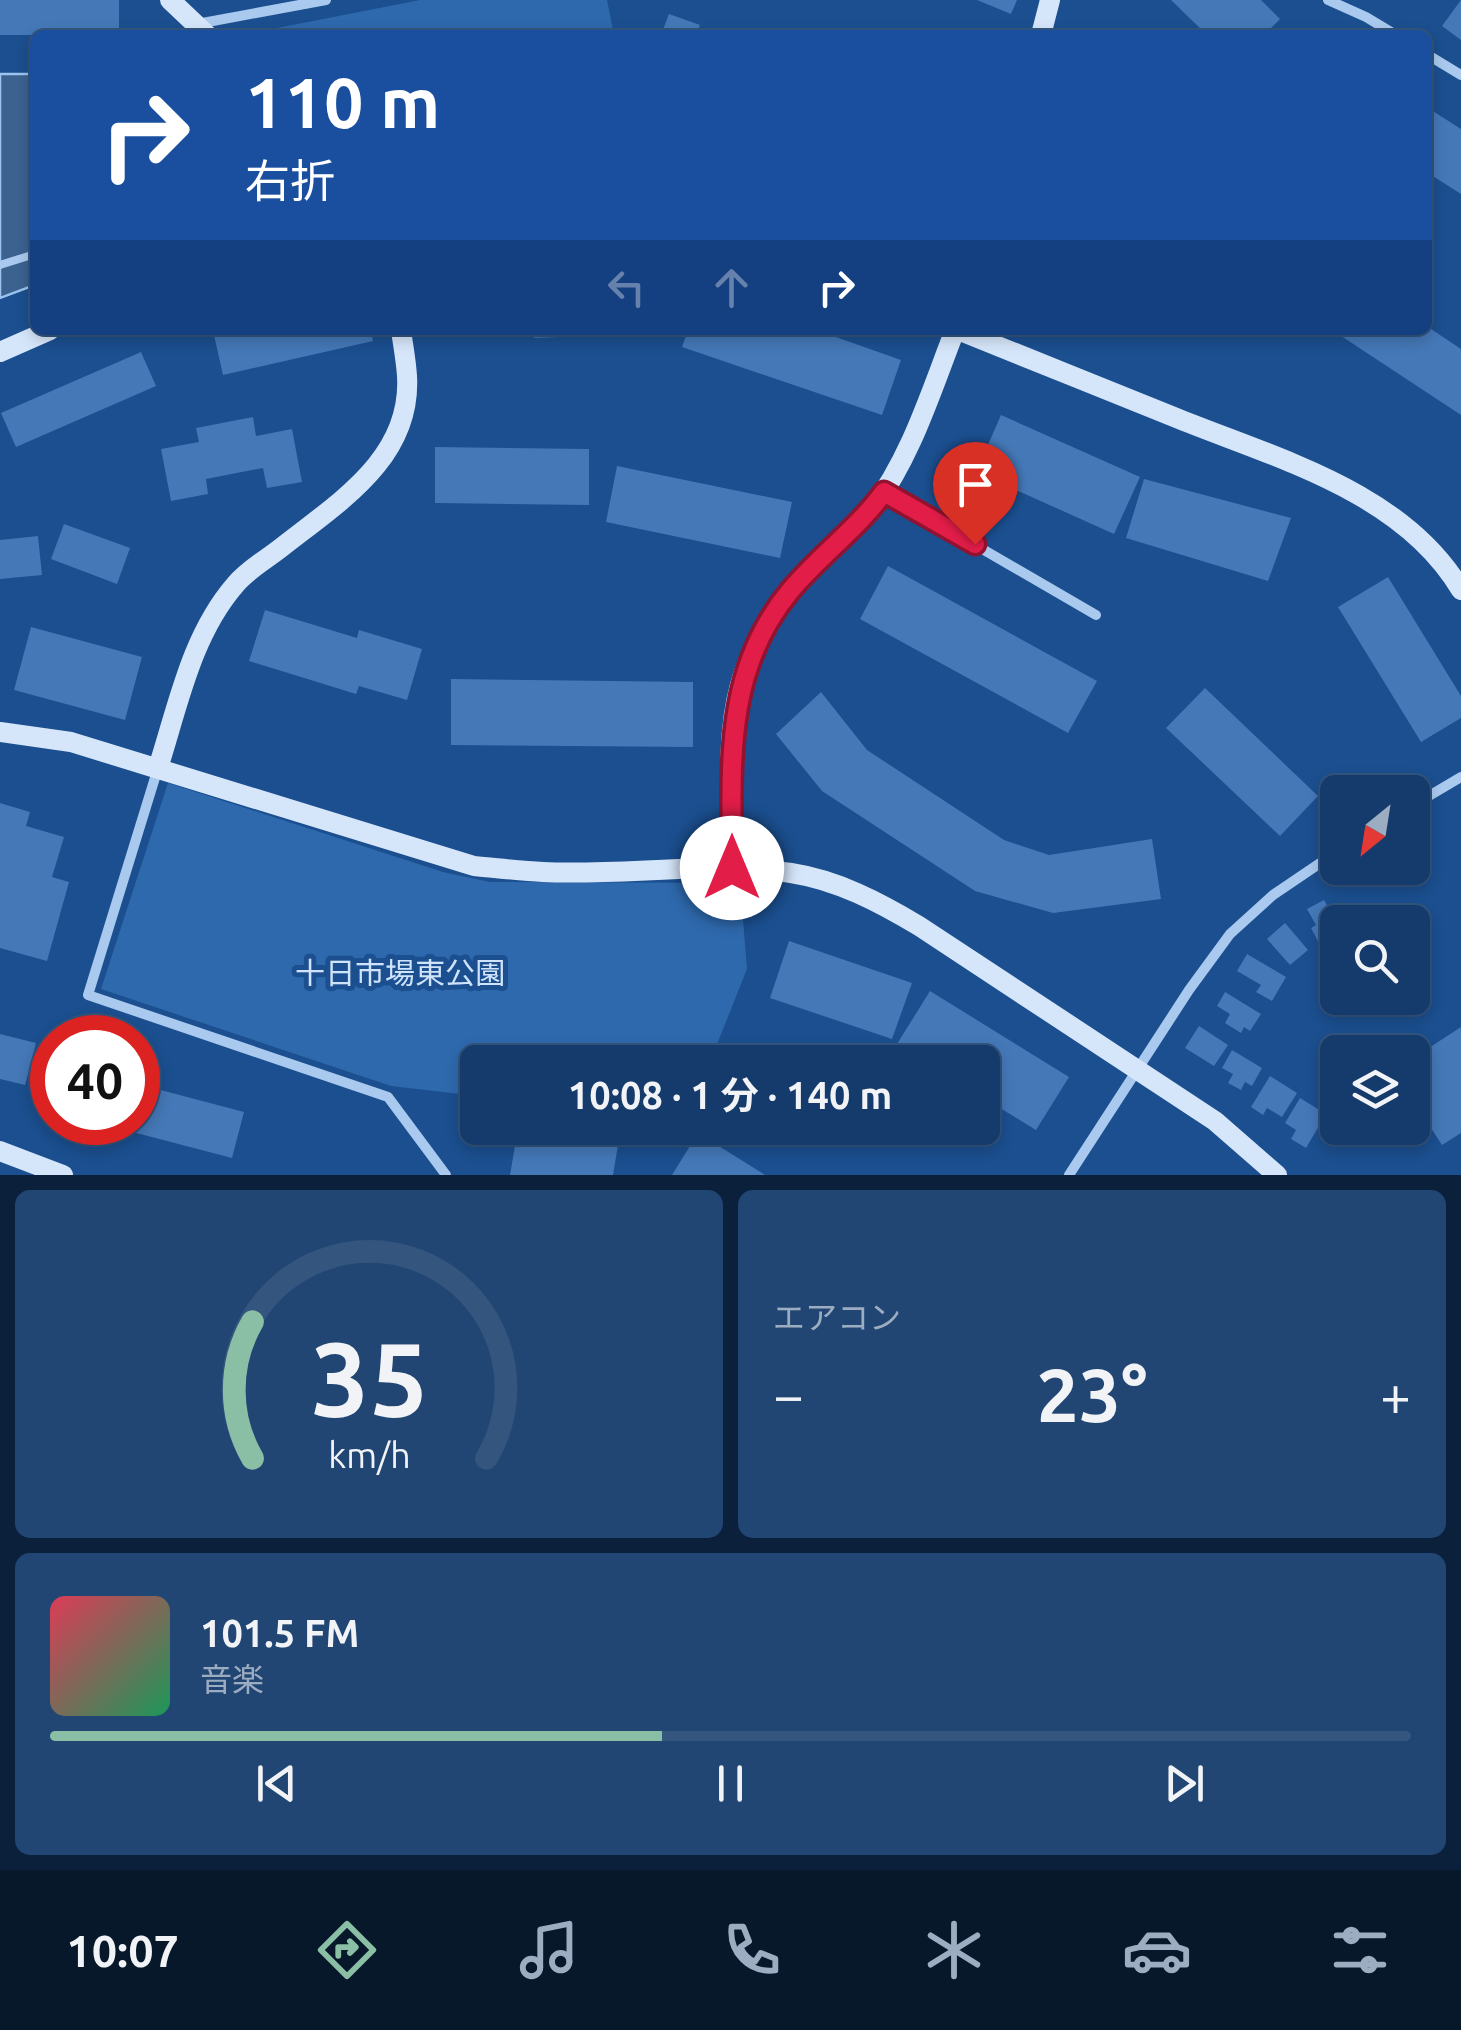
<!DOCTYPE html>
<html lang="ja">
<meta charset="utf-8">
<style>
body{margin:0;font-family:Ubuntu,"Noto Sans JP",sans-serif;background:#214673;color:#f1f3f6;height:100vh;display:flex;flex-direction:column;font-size:38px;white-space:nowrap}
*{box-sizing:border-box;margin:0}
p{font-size:32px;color:#9dadc1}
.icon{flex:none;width:55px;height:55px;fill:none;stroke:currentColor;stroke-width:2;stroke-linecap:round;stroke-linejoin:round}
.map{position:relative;height:1175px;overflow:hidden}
.sheet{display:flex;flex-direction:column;gap:15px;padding:15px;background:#0b203b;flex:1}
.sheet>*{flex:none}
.guide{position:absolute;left:30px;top:30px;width:1402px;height:305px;border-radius:15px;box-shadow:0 5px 15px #0003,0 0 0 2px #33557e;background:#1a4fa0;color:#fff;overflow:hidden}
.needle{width:65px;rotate:210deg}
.fabs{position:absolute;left:1320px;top:775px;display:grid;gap:20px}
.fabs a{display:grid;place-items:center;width:110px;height:110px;border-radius:15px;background:#143b6b;box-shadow:0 5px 15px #0003,0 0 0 2px #33557e;font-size:50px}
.speed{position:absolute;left:30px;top:1015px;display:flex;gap:20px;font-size:50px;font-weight:700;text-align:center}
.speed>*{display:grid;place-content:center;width:130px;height:130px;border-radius:50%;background:#143b6b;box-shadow:0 5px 15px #0003,0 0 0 2px #33557e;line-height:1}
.speed .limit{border:15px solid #d22;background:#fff;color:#111}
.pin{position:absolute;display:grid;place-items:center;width:85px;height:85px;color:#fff;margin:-102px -42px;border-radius:50% 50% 50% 0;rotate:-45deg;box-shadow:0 0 10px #0007}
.pin .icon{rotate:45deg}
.me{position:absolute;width:110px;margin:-55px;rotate:0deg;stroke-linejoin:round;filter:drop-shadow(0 0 8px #0008)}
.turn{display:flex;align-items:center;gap:35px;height:210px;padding:0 50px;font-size:45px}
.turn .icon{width:130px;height:130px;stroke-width:2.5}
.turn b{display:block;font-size:70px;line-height:85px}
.lanes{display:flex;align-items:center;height:95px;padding:0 50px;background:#0003;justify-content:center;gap:50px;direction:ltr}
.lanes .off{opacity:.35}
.big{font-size:75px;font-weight:700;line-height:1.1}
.sheet .widget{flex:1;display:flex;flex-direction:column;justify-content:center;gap:15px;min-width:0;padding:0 35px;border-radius:15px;background:#214673}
.sheet .dial{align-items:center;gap:0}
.dial svg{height:260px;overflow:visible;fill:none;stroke:#33557e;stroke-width:7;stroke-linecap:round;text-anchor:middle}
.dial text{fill:#f1f3f6;stroke:none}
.song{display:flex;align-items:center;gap:30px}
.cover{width:120px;height:120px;border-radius:15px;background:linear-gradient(135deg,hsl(350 70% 55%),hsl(150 70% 35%))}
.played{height:10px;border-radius:5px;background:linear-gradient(90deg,#8abfa5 45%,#33557e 45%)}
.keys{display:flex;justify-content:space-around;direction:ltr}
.heat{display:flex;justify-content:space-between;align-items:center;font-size:55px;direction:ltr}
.sheet .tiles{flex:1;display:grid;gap:15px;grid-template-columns:1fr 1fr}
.widget:last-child{grid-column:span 2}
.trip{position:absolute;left:460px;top:1045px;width:540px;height:100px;border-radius:15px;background:#143b6b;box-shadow:0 5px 15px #0003,0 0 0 2px #33557e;font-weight:700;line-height:100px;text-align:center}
.tab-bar{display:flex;height:160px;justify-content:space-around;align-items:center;background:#08182b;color:#9dadc1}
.tab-bar .icon{width:70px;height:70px}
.tab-bar .active{color:#8abfa5}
.tab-bar b{font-size:45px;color:#f1f3f6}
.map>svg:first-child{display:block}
.green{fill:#2e69ad}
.water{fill:#3c6290;stroke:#9cc4f0;stroke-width:2.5}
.building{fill:#4478b7}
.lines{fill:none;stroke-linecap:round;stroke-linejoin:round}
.lane{stroke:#a9c9ee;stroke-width:8}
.street{stroke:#a9c9ee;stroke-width:10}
.secondary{stroke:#d6e6fa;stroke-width:20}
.route-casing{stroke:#92132f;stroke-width:25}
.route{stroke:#e11d48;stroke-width:18}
.labels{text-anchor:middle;stroke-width:10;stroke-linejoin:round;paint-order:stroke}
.park-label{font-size:30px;fill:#cfe3fa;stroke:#1b4f8f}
</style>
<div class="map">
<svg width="1461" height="1175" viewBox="0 0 1461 1175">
<rect width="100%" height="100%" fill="#1b4f8f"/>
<path class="green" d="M 420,0 L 607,0 L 614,35 L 269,35 L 262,31 Z
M 168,783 L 443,872 L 490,882 L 740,883 L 747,969 L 710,1062 L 478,1062 L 477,1096 L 391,1086 L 101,989 Z"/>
<path class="water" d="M 0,74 L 35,74 L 35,285 L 0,298 Z"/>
<path class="building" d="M 0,0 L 119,0 L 119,35 L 0,35 Z
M 977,0 L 1017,0 L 1011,14 Z
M 1171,0 L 1261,0 L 1280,19 L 1264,35 L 1207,35 Z
M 1461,0 L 1461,40 L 1442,26 Z
M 669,14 L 700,25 L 696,35 L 661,35 Z
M 1428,108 L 1461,129 L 1461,194 L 1428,173 Z
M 1428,327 L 1461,349 L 1461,415 L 1332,330 L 1428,330 Z
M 239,330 L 371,330 L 373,341 L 223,375 L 214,335 Z
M 534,330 L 659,330 L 659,333 L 534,338 Z
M 688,330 L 816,330 L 901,360 L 882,415 L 682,347 Z
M 141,352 L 156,386 L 16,447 L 1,413 Z
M 1001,415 L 1140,477 L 1114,534 L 976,472 Z
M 253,417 L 256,436 L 292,429 L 302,482 L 267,488 L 263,468 L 206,479 L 208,494 L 171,501 L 161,449 L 199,442 L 196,428 Z
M 435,447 L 589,449 L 589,505 L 435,503 Z
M 617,466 L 792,502 L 780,558 L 606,522 Z
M 1144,479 L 1291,518 L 1268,581 L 1126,538 Z
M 64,524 L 130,548 L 117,584 L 51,559 Z
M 38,536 L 42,575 L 0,579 L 0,540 Z
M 888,566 L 1097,681 L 1068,733 L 860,619 Z
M 1388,577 L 1461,696 L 1461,718 L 1421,742 L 1338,607 Z
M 265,610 L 357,638 L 359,630 L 422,649 L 407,700 L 359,686 L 356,694 L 249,661 Z
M 31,627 L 142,657 L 125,720 L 14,690 Z
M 451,679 L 693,682 L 693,747 L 451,745 Z
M 1205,688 L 1318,796 L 1280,836 L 1166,728 Z
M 821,692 L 867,750 L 1004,840 L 1049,855 L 1152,839 L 1161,899 L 1053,913 L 975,891 L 822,791 L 776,734 Z
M 0,803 L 30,812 L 26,826 L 64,837 L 52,877 L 69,882 L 47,961 L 0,948 Z
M 1324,900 L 1338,924 L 1338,935 L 1320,945 L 1311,928 L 1316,925 L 1307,909 Z
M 1285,923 L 1308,950 L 1290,965 L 1267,939 Z
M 789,941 L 912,983 L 892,1039 L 770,998 Z
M 1247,954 L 1286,977 L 1272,1001 L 1256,992 L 1261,985 L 1237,971 Z
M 930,991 L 1069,1077 L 1036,1130 L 982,1097 L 982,1062 L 927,1062 L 897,1044 Z
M 1225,992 L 1261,1014 L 1250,1031 L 1244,1027 L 1241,1033 L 1225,1023 L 1230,1014 L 1217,1006 Z
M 1199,1026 L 1228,1045 L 1214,1066 L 1185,1048 Z
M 1461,1027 L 1461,1133 L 1442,1145 L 1412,1099 L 1412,1059 Z
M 0,1034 L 36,1043 L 25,1085 L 0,1079 Z
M 1232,1050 L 1262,1068 L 1252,1086 L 1245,1082 L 1241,1090 L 1228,1083 L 1233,1074 L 1222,1068 Z
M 1270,1076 L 1297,1093 L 1282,1117 L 1267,1108 L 1263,1115 L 1251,1107 Z
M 138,1084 L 244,1112 L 232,1158 L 102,1124 L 138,1122 Z
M 1300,1098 L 1326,1114 L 1306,1148 L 1291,1139 L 1296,1130 L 1285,1123 Z
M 518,1128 L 591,1128 L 620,1133 L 613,1175 L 510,1175 Z
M 698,1133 L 765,1175 L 672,1175 Z"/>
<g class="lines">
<path class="lane" d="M 0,265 L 35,254"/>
<path class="street" d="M 1328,0 L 1366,17 L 1396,35
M 197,24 L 326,0
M 1428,55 L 1461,75
M 884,492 L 1096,615
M 158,768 L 88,995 L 388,1097 L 446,1175
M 1412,806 L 1461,777
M 1069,1175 L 1189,990 L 1230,934 L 1273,895 L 1338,851"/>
<path class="secondary" d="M 170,0 L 207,35
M 1041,35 L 1050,0
M 958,330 C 1032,360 1105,389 1179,419 C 1278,459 1403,492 1461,590
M 0,352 L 50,330
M 0,732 L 71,742 L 474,866 C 497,868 520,871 543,872 C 626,876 709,861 791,873 C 837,880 879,902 919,926 L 1215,1121 L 1277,1175
M 158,768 C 178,706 191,636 235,585 C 247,570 267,559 282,547 C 339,502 412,458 407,376 C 406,360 403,345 401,330
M 732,869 C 732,810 724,743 740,685 C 749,652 768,617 790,591 C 814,561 848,540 871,510 C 911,458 931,391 955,330
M 0,1151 L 63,1175"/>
</g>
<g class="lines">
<defs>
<path id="route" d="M 732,868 C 732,770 722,673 790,591 C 819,556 857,529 884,492 L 975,544"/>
</defs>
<use href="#route" class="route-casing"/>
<use href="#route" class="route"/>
</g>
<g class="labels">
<g class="park-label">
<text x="400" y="984">十日市場東公園</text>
</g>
</g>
</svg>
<div class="fabs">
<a><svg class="needle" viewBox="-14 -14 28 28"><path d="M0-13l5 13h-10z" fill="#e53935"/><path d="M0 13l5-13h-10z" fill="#9dadc1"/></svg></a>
<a><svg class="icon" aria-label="search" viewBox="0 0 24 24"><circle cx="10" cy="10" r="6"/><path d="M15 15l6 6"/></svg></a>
<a><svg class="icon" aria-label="layers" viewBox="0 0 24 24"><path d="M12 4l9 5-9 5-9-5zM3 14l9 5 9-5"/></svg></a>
</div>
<div class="speed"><div class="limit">40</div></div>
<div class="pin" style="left:975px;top:544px;background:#d93025"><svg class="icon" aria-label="arrive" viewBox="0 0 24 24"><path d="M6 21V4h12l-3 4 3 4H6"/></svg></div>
<svg class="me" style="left:732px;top:868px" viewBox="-20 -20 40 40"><circle r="19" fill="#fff"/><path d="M0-13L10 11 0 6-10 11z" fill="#e11d48"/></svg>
<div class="trip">10:08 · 1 分 · 140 m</div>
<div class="guide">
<div class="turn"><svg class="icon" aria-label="right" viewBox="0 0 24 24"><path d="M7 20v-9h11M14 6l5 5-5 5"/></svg><div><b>110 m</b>右折</div></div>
<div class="lanes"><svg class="icon off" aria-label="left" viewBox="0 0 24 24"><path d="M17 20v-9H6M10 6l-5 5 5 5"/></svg><svg class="icon off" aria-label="ahead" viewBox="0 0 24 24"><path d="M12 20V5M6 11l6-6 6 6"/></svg><svg class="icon" aria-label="right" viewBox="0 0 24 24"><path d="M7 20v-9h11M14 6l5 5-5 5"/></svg></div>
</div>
</div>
<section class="sheet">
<div class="tiles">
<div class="widget dial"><svg viewBox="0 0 100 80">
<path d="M14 69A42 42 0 1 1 86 69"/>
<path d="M14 69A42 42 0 0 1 14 27" stroke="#8abfa5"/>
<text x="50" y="56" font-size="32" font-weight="700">35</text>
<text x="50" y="72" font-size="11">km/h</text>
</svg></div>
<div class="widget"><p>エアコン</p>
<div class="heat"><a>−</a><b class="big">23°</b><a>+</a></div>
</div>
<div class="widget">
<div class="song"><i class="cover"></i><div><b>101.5 FM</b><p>音楽</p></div></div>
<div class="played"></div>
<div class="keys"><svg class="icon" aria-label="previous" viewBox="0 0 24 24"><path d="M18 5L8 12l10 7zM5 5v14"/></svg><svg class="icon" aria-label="pause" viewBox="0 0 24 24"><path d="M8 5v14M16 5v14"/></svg><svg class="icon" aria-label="next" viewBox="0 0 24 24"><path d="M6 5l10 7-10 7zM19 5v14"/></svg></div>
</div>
</div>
</section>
<nav class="tab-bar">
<b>10:07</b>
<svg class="icon active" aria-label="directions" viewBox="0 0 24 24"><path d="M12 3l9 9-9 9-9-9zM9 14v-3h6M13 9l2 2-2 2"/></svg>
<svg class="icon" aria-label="music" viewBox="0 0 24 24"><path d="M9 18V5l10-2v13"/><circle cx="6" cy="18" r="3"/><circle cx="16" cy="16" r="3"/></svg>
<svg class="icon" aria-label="phone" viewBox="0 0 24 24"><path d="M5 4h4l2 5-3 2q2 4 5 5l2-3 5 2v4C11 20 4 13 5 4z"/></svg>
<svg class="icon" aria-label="climate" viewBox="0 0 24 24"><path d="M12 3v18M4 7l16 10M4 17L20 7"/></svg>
<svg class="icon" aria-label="car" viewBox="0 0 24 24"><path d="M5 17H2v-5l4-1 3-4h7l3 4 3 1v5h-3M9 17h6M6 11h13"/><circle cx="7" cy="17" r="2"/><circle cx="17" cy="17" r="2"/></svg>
<svg class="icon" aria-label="filters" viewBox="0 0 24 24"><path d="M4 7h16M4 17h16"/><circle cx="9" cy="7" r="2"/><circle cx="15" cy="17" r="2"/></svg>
</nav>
